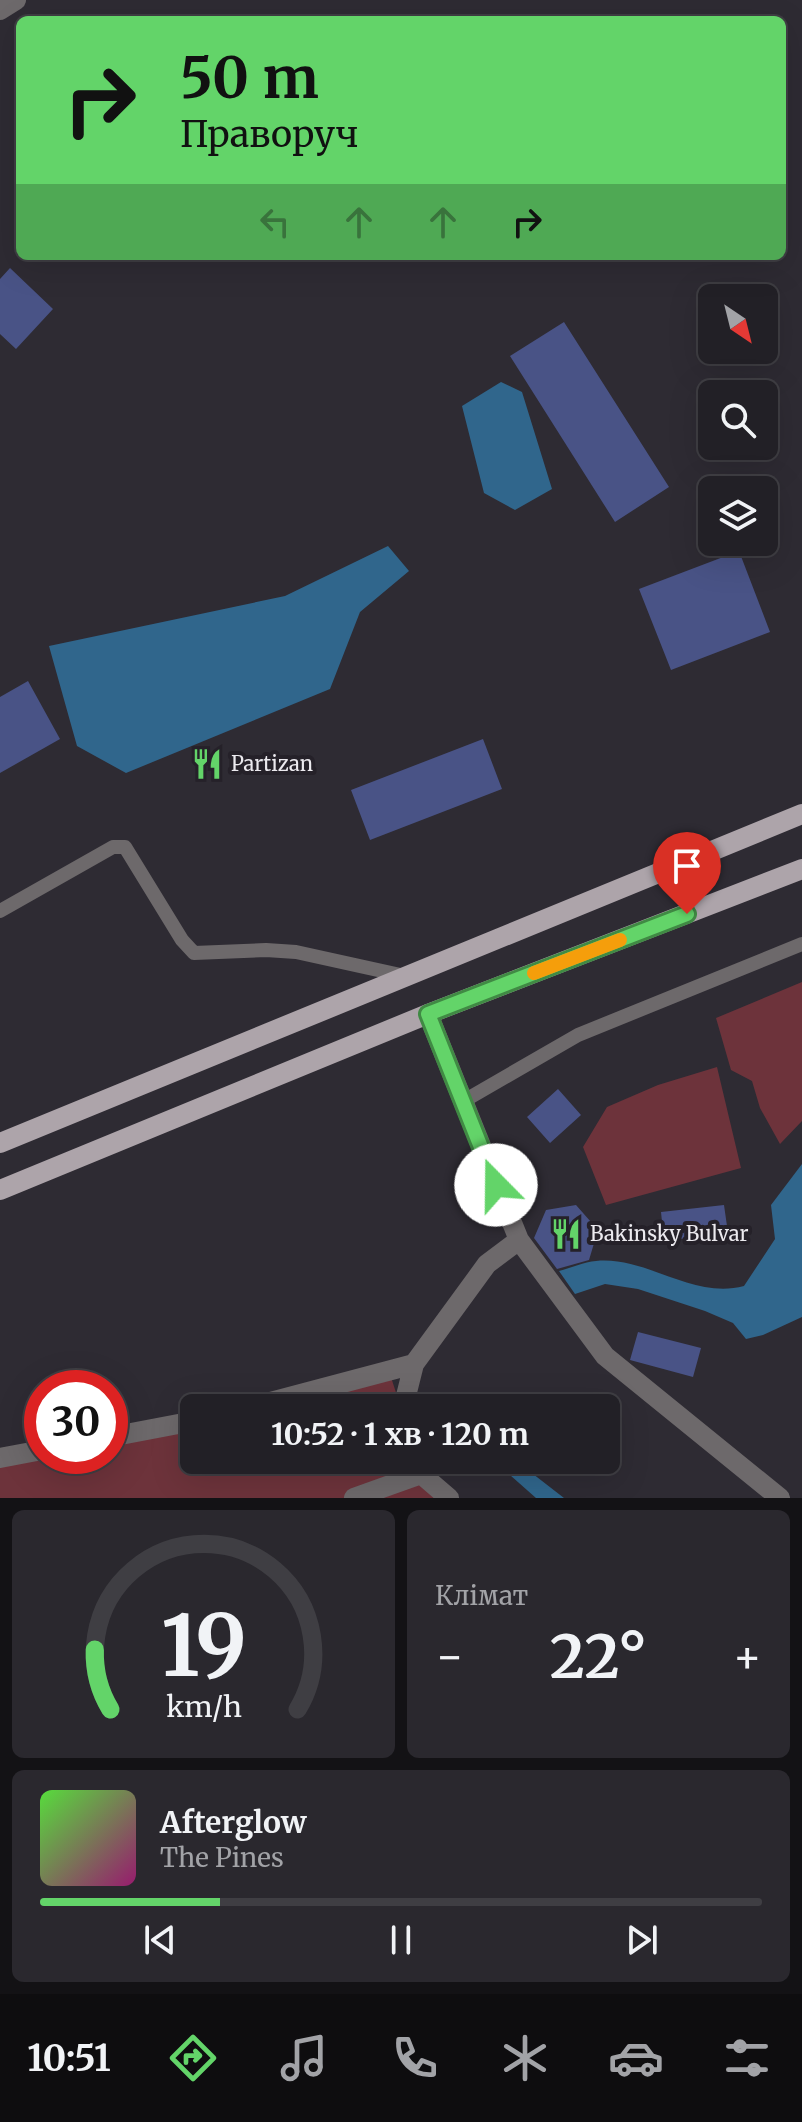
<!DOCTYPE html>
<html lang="uk">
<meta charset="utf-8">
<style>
body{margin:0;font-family:Merriweather,serif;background:#2a282e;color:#f1f3f6;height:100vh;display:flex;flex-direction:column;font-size:30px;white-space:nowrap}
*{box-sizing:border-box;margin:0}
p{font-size:26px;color:#a2a3a7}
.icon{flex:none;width:44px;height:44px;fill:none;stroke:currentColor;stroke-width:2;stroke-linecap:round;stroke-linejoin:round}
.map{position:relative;height:1498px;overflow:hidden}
.drawer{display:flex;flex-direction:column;gap:12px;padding:12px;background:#131215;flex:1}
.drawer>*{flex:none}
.guide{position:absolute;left:16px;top:16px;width:770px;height:244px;border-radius:12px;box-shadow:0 8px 32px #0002,0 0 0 2px #3f3e43;background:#63d469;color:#111;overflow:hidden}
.needle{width:52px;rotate:145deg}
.buttons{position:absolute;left:698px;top:284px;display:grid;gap:16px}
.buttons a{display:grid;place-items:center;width:80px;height:80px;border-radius:12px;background:#222026;box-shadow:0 8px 32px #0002,0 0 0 2px #3f3e43;font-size:40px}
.speed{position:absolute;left:24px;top:1370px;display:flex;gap:16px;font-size:40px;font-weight:700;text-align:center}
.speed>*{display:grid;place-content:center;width:104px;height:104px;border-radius:50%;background:#222026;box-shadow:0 8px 32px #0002,0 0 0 2px #3f3e43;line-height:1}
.speed .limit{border:12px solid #d22;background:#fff;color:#111}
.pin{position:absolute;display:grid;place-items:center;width:68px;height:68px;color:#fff;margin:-82px -34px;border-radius:50% 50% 50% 0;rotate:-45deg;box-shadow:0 0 8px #0007}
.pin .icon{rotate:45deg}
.me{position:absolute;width:88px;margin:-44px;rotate:338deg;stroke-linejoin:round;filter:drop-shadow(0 0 6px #0008)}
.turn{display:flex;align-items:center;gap:28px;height:168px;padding:0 32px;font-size:36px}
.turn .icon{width:104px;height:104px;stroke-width:2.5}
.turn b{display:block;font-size:56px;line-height:68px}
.lanes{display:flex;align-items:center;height:76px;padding:0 32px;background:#0003;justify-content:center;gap:40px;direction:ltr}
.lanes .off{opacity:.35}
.big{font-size:60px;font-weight:700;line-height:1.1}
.drawer .tile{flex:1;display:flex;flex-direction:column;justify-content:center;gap:12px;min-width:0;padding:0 28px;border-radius:12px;background:#2a282e}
.drawer .dial{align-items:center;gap:0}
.dial svg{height:208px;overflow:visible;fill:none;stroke:#3f3e43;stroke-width:7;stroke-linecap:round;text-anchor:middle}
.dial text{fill:#f1f3f6;stroke:none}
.song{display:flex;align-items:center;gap:24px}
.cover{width:96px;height:96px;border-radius:12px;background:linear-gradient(135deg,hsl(110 70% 55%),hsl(320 70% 35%))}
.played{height:8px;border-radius:4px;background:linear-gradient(90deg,#63d469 25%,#3f3e43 25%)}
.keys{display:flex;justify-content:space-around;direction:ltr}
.heat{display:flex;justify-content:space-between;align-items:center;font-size:44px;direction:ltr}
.drawer .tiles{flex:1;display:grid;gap:12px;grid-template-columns:1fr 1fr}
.tile:last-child{grid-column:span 2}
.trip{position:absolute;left:180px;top:1394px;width:440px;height:80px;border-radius:12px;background:#222026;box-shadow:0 8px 32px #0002,0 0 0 2px #3f3e43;font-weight:700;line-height:80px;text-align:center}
.menu{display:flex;height:128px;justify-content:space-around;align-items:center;background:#0e0d0f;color:#a2a3a7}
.menu .icon{width:56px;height:56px}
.menu .selected{color:#63d469}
.menu b{font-size:36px;color:#f1f3f6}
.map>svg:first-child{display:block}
.green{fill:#6d333b}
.water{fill:#30668c}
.building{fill:#495386}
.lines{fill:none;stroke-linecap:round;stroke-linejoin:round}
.service{stroke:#6d696b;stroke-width:14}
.minor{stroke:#6d696b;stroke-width:20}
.primary{stroke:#ada4aa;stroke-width:20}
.route-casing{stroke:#408a44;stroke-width:20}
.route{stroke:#63d469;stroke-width:14}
.slow{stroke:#f59e0b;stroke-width:14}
.labels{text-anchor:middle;stroke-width:8;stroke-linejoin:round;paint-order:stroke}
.poi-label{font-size:20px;fill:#eceaef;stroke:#252129;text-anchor:start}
</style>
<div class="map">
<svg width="802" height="1498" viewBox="0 0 802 1498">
<rect width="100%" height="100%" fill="#2e2b33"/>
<path class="green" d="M 802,982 L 802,1121 L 780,1144 L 760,1108 L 752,1081 L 731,1070 L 716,1018 Z
M 717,1067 L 741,1168 L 606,1205 L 583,1147 L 607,1107 L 658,1085 Z
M 389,1371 L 401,1408 L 217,1408 Z
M 194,1413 L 194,1460 L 417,1460 L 449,1498 L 0,1498 L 0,1455 L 110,1456 L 110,1431 Z"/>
<path class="water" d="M 501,382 L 522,392 L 552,489 L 515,510 L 484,493 L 462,406 Z
M 388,546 L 409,571 L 360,612 L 330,689 L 126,773 L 77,746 L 49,646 L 285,596 Z
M 802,1164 L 802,1317 L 763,1335 L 746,1339 L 733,1323 L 705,1311 L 638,1289 L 605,1284 L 575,1294 L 559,1271 C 571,1268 584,1262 596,1261 C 647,1256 693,1300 744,1286 L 775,1239 L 771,1205 Z
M 493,1460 L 515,1460 L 564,1498 L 536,1498 Z"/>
<path class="building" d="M 10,268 L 53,309 L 16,349 L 0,334 L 0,279 Z
M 564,322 L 669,487 L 615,522 L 510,356 Z
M 739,551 L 770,632 L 671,670 L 639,589 Z
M 28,681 L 60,739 L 0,773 L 0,697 Z
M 483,739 L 502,789 L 370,840 L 351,790 Z
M 558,1089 L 581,1115 L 550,1143 L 527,1117 Z
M 576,1205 L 598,1230 L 589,1260 L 557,1269 L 534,1238 L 546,1210 Z
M 724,1205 L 728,1233 L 664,1241 L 661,1212 Z
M 638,1332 L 701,1348 L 693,1377 L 630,1360 Z"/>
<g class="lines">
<path class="service" d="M 0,911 L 113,847 L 125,847 L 182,940 L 194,953 L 266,950 L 296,952 L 405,976
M 462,1102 L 578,1035 L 802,944"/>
<path class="minor" d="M 0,10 L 16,0
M 428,1014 L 519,1240 L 605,1356 L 780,1498
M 248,1408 L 414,1364
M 403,1408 L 414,1364 L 487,1264 L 519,1240
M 110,1437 L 194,1421
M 0,1458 L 42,1450
M 416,1460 L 421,1474 L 449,1498
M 354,1498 L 421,1474"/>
<path class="primary" d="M 0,1143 L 802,814
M 0,1190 L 428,1014 L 802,869"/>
</g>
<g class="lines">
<defs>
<path id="route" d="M 496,1185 L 428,1014 L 687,914"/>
</defs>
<use href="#route" class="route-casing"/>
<use href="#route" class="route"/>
<path class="slow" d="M 534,973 L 620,940"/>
</g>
<defs>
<symbol id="restaurant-bare" viewBox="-9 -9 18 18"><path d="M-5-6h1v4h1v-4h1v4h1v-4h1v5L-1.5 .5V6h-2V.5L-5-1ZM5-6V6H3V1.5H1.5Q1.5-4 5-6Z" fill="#63d469" stroke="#252129" stroke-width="2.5" paint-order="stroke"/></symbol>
</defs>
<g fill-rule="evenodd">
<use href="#restaurant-bare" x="185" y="742" width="44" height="44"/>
<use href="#restaurant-bare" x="544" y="1212" width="44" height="44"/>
</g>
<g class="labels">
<g class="poi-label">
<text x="231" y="771">Partizan</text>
<text x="590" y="1241">Bakinsky Bulvar</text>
</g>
</g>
</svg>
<div class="buttons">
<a><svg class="needle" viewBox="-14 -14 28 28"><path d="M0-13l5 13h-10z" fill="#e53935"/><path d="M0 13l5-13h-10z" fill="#a2a3a7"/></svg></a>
<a><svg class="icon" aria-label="search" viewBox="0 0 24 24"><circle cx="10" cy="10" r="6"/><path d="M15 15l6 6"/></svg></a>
<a><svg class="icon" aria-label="layers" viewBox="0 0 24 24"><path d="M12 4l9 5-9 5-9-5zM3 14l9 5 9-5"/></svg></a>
</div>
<div class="speed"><div class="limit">30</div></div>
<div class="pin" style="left:687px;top:914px;background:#d93025"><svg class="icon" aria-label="arrive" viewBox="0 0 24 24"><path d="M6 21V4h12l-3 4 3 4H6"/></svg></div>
<svg class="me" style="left:496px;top:1185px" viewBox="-20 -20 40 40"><circle r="19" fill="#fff"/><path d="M0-13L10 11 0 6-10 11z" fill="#63d469"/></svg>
<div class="trip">10:52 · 1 хв · 120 m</div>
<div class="guide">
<div class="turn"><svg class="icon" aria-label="right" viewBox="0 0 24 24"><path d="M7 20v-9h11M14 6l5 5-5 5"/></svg><div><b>50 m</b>Праворуч</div></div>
<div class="lanes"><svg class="icon off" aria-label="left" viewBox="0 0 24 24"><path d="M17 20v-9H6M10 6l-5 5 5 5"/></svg><svg class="icon off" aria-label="ahead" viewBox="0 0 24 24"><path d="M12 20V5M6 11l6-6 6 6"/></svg><svg class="icon off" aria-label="ahead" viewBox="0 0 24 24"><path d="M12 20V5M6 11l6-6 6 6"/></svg><svg class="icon" aria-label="right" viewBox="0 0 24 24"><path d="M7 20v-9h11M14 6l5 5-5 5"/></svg></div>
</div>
</div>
<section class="drawer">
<div class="tiles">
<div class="tile dial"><svg viewBox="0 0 100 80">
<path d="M14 69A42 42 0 1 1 86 69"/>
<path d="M14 69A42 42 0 0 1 8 46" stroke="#63d469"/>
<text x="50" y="56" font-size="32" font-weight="700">19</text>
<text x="50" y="72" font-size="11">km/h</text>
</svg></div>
<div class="tile"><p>Клімат</p>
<div class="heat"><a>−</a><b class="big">22°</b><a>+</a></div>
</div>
<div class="tile">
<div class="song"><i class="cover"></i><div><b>Afterglow</b><p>The Pines</p></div></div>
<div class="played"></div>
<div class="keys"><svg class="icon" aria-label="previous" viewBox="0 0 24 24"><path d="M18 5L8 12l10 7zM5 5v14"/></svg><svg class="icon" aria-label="pause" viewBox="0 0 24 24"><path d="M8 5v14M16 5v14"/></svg><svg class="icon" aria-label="next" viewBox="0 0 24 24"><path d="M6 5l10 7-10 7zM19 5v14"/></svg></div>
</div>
</div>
</section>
<nav class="menu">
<b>10:51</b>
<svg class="icon selected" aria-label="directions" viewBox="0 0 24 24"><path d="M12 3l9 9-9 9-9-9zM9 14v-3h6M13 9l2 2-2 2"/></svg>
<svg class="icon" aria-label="music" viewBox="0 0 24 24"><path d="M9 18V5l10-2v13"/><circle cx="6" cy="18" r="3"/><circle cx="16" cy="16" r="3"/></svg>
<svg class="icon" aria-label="phone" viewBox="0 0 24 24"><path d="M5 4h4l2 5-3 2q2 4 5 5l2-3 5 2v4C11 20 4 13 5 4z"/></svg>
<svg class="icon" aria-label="climate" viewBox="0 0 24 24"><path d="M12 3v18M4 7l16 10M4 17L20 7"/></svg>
<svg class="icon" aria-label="car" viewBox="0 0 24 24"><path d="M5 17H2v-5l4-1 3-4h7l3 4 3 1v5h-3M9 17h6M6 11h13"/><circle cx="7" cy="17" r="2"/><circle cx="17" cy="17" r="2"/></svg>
<svg class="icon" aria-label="filters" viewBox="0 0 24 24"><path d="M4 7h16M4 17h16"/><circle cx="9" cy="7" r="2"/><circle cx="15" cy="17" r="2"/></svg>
</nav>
